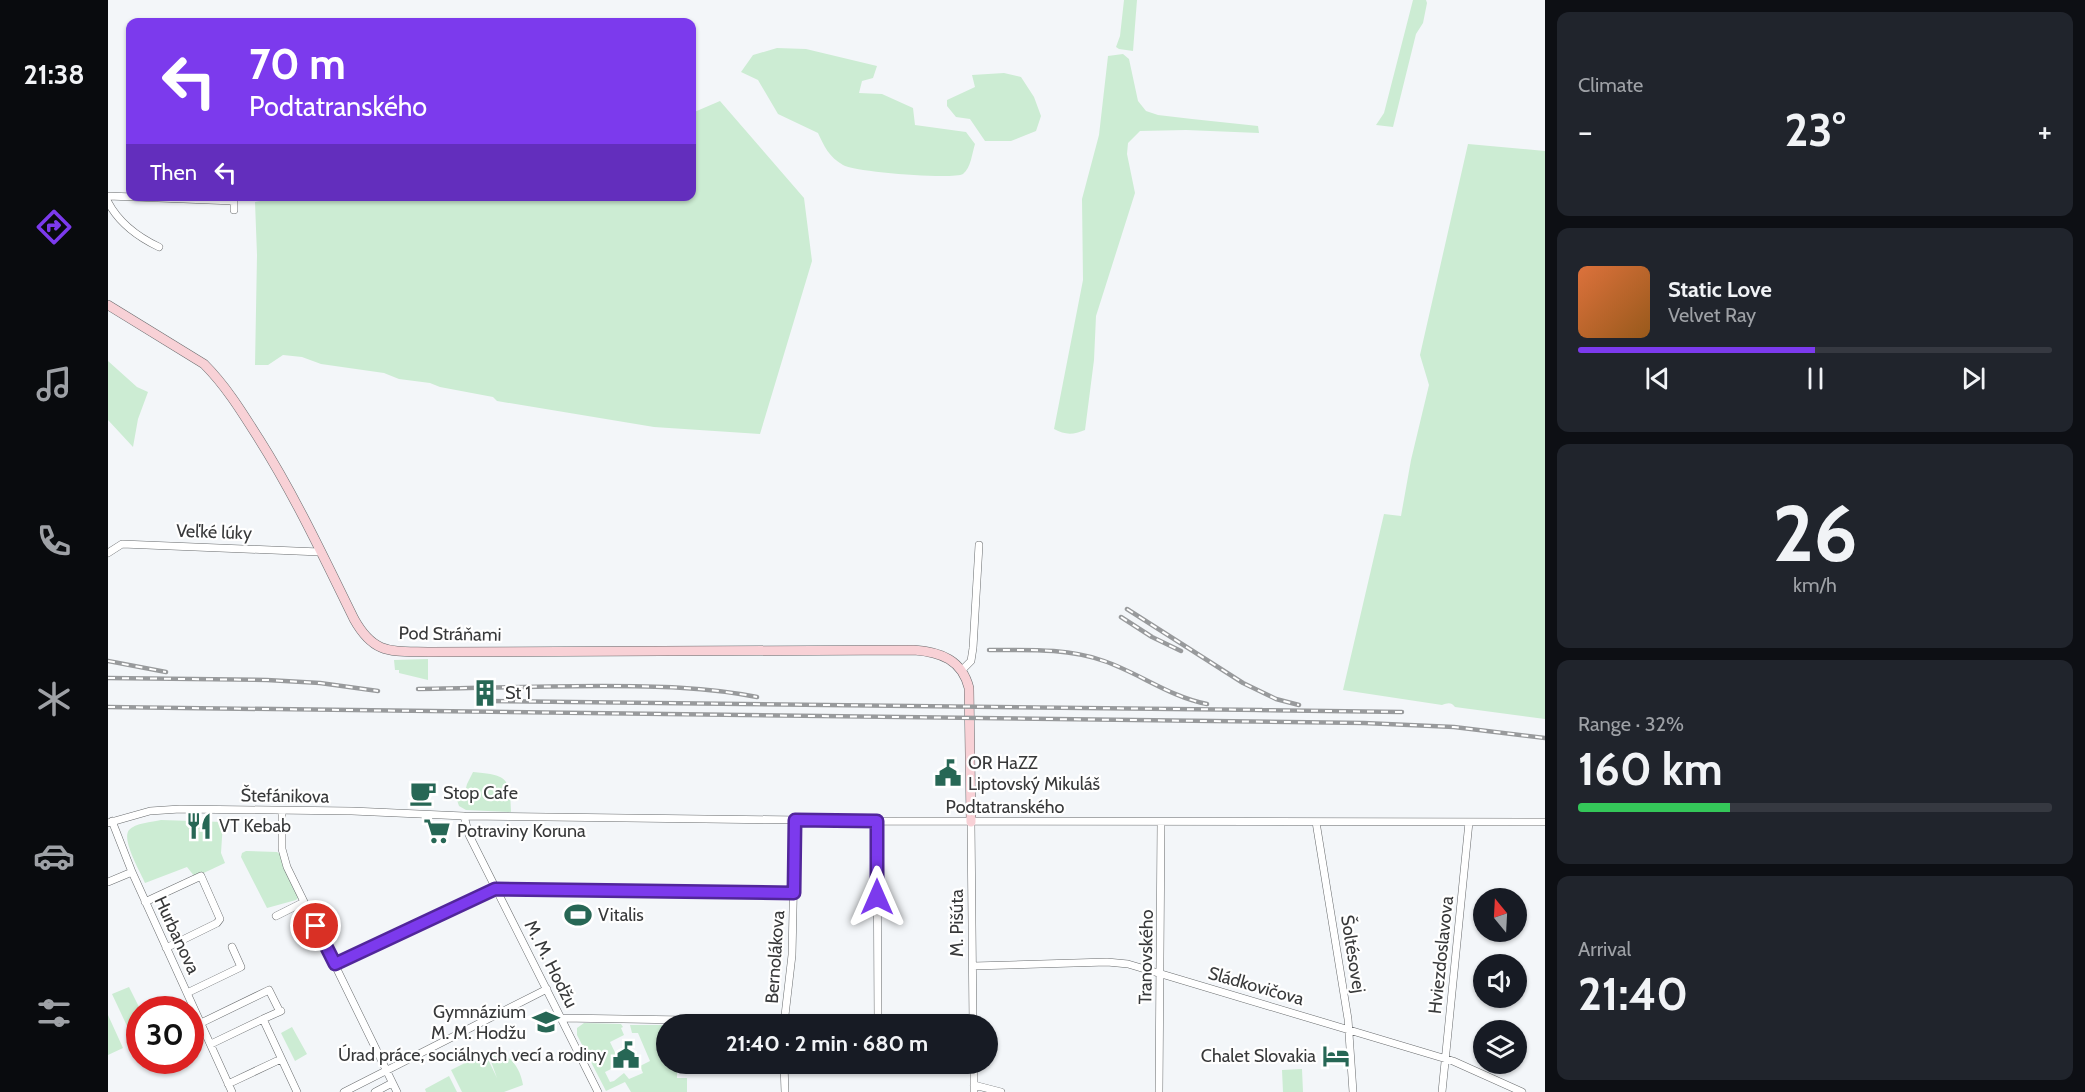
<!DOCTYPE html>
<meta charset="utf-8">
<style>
body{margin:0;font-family:Cabin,sans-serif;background:#20242c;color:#f1f3f6;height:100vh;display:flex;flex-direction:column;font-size:22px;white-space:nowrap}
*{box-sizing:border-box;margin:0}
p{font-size:20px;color:#9ea1a6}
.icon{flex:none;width:33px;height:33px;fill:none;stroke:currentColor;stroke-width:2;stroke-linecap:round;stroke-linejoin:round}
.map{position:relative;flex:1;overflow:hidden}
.details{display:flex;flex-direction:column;gap:12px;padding:12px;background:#0d0f14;width:540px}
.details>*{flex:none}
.banner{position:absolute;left:18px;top:18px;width:570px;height:183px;border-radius:12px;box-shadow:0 2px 4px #0004;background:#7c3aed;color:#fff;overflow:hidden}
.needle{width:39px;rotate:342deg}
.fabs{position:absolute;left:1365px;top:888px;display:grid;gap:12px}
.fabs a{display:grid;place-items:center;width:54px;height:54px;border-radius:50%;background:#171b24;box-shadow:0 2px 4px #0004;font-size:30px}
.speed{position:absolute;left:18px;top:996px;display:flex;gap:12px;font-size:30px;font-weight:700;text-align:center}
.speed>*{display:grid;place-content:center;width:78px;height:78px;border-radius:50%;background:#171b24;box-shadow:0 2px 4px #0004;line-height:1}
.speed .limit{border:9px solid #d22;background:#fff;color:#111}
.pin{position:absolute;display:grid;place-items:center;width:51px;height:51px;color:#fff;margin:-26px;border:3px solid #fff;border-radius:50%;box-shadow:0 2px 6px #0007}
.me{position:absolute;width:66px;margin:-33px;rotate:0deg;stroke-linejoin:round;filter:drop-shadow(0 0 4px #0008)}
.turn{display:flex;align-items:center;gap:21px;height:126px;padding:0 24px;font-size:27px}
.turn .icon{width:78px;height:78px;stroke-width:2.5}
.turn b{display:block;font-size:42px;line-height:51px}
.then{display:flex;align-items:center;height:57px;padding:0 24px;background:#0003;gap:12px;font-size:22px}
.big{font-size:45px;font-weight:800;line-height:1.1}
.details .card{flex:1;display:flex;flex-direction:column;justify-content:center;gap:9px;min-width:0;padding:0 21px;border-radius:12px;background:#20242c}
.details .dial{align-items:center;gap:0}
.dial b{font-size:78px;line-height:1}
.song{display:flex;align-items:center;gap:18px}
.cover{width:72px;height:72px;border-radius:9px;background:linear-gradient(135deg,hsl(20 70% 55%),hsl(30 70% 35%))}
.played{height:6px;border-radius:3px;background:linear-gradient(90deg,#7c3aed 50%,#363941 50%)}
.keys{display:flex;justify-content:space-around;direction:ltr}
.heat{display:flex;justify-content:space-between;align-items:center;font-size:33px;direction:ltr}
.charge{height:9px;border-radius:4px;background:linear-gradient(90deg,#34c759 32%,#363941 0)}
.trip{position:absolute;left:548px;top:1014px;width:342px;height:60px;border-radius:30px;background:#171b24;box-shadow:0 2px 4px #0004;font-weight:800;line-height:60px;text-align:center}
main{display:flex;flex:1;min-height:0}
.dock{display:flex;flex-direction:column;width:108px;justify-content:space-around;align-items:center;background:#090b0e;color:#9ea1a6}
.dock .icon{width:42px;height:42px}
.dock .current{color:#7c3aed}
.dock b{font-size:27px;color:#f1f3f6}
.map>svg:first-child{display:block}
.green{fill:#ccecd3}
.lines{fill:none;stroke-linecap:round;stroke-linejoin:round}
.street-casing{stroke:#686b6d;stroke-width:8}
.secondary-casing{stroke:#686b6d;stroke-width:10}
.street{stroke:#fff;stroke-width:7}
.secondary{stroke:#f8d1d6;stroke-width:9}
.rail-casing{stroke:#989a9c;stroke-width:4.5}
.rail{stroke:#fff;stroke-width:2;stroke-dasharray:7;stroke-linecap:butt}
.route-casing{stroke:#51269a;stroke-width:15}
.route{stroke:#7c3aed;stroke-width:10}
.labels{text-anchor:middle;stroke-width:4.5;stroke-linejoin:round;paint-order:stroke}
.street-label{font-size:18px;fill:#38393a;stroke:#fff}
.poi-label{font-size:18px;fill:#38393a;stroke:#fff;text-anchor:start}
</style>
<main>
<nav class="dock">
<b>21:38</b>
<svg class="icon current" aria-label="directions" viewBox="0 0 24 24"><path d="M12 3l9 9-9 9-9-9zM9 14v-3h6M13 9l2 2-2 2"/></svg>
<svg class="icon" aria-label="music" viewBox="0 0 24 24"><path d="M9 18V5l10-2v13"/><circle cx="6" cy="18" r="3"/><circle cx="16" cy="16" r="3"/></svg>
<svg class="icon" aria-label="phone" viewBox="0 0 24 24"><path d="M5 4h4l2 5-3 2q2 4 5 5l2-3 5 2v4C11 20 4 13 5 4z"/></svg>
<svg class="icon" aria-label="climate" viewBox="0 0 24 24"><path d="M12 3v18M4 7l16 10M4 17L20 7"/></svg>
<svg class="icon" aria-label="car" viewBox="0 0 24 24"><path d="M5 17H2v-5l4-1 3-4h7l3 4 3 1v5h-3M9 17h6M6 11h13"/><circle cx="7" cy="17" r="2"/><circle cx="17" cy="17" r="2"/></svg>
<svg class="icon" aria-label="filters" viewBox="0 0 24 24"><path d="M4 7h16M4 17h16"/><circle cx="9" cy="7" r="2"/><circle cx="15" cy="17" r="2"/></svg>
</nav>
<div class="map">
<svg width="1437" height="1092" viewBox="0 0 1437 1092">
<rect width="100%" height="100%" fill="#f3f6f9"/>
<path class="green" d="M 1016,0 L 1029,0 L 1025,51 L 1011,49 L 1008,47 L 1012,36 Z
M 1305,0 L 1318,0 L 1319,3 L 1315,23 L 1308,34 L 1285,127 L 1268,125 L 1276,113 Z
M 669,48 L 698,49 L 769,66 L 765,78 L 754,81 L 751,93 L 774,94 L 805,108 L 807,125 L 858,132 L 867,144 C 864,153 863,168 855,174 C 845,180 746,172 735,165 C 721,157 716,146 710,133 L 670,114 L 650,80 L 633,72 L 645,55 Z
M 1015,54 L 1021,59 L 1030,101 L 1038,111 L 1050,115 L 1084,119 L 1150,126 L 1151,133 L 1078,130 L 1032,131 L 1020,143 L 1019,154 L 1027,193 L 988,316 L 986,360 L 977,430 C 965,435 957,435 946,429 L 975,280 L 974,199 L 991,135 L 1000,56 Z
M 896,73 L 913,77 L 926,97 L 933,116 L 928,131 L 903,141 L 877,141 L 862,119 L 848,117 L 839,106 L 839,100 L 867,87 L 864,75 Z
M 612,101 L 696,198 L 704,261 L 652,434 L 546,427 L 389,401 L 385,397 L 332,387 L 322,383 L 291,379 L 276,373 L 213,364 L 194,357 L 175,355 L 160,365 L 147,365 L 149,255 L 147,202 L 179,196 L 584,196 L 584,113 Z
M 1360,144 L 1437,151 L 1437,719 L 1347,707 C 1343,702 1340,703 1334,705 L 1235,690 L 1276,514 L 1293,516 L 1303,460 L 1321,385 L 1312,355 Z
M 0,361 L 29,387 L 40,392 L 30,419 L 25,447 L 0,420 Z
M 320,659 L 320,680 L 291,673 L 291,670 L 287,670 L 286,660 Z
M 365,772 C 400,775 402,778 403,812 L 358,810 L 351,806 L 349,800 L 355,800 L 359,784 Z
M 53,820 L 115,822 L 113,853 L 117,863 L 87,877 L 79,867 L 37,883 C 33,873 13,840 21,830 C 27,823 44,822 53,820 Z
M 138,851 L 169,852 L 172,854 L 190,898 L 188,900 L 159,908 L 133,857 L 134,853 Z
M 21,987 L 32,1009 L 31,1020 L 19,1026 L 4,994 Z
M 0,1015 L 15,1048 L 0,1055 Z
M 476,1023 L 513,1024 L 515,1027 L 513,1028 L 516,1035 L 502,1042 L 514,1067 L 511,1069 L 509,1066 L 497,1072 L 502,1082 L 506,1081 L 516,1073 L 521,1079 L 535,1073 L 532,1066 L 542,1061 L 530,1033 L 524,1033 L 522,1025 L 558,1025 L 558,1064 L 569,1064 L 569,1078 L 579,1078 L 579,1092 L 523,1092 L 517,1082 L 498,1091 L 469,1035 L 469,1028 Z
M 184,1027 L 199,1054 L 187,1061 L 173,1033 Z
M 377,1053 L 389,1078 L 380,1053 C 400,1050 412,1066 415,1085 L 396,1092 L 354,1092 L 343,1070 Z
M 1194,1069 L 1195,1092 L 1175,1092 L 1174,1070 Z
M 341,1076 L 349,1092 L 318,1092 L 317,1089 Z"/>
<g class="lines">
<defs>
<path id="street" d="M 0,196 L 126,201
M 126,196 L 126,210
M 0,202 C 11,223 30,237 51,247
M 0,553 L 14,544 L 212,552
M 854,670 L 863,661 L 865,648 L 871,545
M 174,811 L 174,849 L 179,867 L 289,1092
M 356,816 L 361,835 L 490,1092
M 4,821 L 24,872 L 124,1092
M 769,821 L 770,1024
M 863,822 L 865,1024
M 1208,822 L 1240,1019 L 1245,1092
M 0,823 L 42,811 L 72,809 L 244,811 L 356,816 L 769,821 L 1437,822
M 0,882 L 24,872
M 37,902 L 93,876 L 112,919 L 109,923 L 58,948
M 168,916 L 196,902
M 227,964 L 387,889 L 686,893
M 865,966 L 999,962 L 1020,964 L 1345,1061 L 1414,1092
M 79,993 L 133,967 L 124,947
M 173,1011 L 155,1019 L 189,1092
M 453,1018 L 824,1024
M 93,1023 L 161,990 L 170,1008
M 676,1024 L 684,955 L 687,820
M 103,1044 L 155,1019
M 676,1064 L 677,1092
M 866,1064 L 866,1092
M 120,1084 L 173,1059
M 866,1085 L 893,1092
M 236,1092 L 439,989
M 267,1092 L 284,1083
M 1051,1092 L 1053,822
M 1334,1092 L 1361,822"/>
<path id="secondary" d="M 0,305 L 96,364 C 118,386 134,412 151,439 C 187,496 216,558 246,619 C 266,655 283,651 320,652 L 806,650 C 833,652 854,660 861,688 L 863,822"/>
</defs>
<use href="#street" class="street-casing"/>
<use href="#secondary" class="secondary-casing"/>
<use href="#street" class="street"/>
<use href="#secondary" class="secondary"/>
<defs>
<path id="rail" d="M 1019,609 L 1135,683 L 1168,699 L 1191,705
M 1013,617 L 1044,637 L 1073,651
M 881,650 C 919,650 959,648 996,661 C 1031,673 1062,697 1099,704
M 0,661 L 58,672
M 0,678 L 159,680 L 212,683 L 270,691
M 310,689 C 371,688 432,686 494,686 C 546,686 598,687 649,697
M 379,701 L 1154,710
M 0,707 L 1256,723 L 1346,727 L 1437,738
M 1147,710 L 1294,712"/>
</defs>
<use href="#rail" class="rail-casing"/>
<use href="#rail" class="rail"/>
</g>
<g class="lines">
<defs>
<path id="route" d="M 208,926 L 227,964 L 387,889 L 686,893 L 687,820 L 769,821 L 769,897"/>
</defs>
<use href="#route" class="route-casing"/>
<use href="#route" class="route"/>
</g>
<defs>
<symbol id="building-bare" viewBox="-9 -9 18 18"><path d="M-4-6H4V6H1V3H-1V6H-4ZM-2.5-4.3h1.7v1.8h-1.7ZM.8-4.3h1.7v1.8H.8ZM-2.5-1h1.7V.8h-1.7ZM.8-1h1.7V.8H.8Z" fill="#276755" stroke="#fff" stroke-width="2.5" paint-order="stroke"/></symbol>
<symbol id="civic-bare" viewBox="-9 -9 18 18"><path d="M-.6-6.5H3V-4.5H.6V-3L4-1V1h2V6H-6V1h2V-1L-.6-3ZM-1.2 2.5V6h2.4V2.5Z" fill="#276755" stroke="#fff" stroke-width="2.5" paint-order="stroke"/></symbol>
<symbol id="cafe-bare" viewBox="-9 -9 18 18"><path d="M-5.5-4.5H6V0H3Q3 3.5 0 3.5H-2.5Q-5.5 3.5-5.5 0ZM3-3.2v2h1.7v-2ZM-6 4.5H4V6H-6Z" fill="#276755" stroke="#fff" stroke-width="2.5" paint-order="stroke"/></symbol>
<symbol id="restaurant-bare" viewBox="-9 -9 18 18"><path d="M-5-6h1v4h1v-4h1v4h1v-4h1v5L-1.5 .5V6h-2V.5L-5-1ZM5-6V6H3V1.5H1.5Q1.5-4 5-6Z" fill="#276755" stroke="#fff" stroke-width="2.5" paint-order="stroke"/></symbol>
<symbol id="supermarket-bare" viewBox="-9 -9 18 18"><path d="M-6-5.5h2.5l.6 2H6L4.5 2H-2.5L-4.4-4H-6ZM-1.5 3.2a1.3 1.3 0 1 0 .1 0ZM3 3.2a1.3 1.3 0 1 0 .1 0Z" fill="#276755" stroke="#fff" stroke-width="2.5" paint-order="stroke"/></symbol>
<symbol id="stadium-bare" viewBox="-9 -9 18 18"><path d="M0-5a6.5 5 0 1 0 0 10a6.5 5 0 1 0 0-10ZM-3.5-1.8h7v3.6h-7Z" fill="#276755" stroke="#fff" stroke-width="2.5" paint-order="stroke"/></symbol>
<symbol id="school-bare" viewBox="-9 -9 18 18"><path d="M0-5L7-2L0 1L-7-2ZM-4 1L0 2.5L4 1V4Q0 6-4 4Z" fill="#276755" stroke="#fff" stroke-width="2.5" paint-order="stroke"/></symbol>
<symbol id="hotel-bare" viewBox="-9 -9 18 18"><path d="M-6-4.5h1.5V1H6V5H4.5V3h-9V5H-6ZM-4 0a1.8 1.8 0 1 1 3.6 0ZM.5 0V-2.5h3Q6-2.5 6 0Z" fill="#276755" stroke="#fff" stroke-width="2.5" paint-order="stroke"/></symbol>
</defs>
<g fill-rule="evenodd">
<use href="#building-bare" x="358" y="674" width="38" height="38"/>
<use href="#civic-bare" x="821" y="754" width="38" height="38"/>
<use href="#cafe-bare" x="296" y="774" width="38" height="38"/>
<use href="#restaurant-bare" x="72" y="807" width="38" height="38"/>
<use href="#supermarket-bare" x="310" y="812" width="38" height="38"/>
<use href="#stadium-bare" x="451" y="896" width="38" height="38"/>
<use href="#school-bare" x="419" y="1003" width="38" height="38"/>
<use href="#civic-bare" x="499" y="1036" width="38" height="38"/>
<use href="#hotel-bare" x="1209" y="1037" width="38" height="38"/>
</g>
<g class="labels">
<g class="street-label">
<text transform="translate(106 532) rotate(2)" y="6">Veľké lúky</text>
<text transform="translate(342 634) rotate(1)" y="6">Pod Stráňami</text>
<text transform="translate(177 796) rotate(1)" y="6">Štefánikova</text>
<text x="897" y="813">Podtatranského</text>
<text transform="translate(849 923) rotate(-90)" y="6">M. Pišúta</text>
<text transform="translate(69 935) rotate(65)" y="6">Hurbanova</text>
<text transform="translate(1245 954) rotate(81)" y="6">Šoltésovej</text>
<text transform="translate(1333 955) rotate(-84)" y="6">Hviezdoslavova</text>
<text transform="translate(667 957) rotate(-86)" y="6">Bernolákova</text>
<text transform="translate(1038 957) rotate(-89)" y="6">Tranovského</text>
<text transform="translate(443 964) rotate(63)" y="6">M. M. Hodžu</text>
<text transform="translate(1148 986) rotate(16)" y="6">Sládkovičova</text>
</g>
<g class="poi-label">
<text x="397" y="699">St 1</text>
<text x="860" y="769">OR HaZZ<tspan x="860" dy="21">Liptovský Mikuláš</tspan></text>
<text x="335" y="799">Stop Cafe</text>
<text x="111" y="832">VT Kebab</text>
<text x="349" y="837">Potraviny Koruna</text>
<text x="490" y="921">Vitalis</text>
<text x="418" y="1018" text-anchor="end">Gymnázium<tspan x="418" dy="21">M. M. Hodžu</tspan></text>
<text x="498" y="1061" text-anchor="end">Úrad práce, sociálnych vecí a rodiny</text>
<text x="1208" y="1062" text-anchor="end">Chalet Slovakia</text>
</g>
</g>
</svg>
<div class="fabs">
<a><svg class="needle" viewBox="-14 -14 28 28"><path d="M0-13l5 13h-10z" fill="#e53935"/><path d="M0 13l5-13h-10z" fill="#9ea1a6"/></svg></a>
<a><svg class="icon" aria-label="sound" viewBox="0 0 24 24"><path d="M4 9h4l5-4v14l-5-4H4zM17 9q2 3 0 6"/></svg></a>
<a><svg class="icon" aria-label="layers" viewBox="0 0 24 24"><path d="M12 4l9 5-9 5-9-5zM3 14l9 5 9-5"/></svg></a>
</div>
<div class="speed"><div class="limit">30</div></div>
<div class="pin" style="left:208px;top:926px;background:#d93025"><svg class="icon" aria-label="arrive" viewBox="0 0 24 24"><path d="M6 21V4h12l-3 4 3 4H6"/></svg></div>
<svg class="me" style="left:769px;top:897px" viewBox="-20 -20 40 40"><path d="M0-17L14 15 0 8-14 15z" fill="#7c3aed" stroke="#fff" stroke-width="4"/></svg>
<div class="trip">21:40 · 2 min · 680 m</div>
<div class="banner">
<div class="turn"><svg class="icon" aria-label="left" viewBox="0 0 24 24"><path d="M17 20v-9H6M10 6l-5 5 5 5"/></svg><div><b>70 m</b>Podtatranského</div></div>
<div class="then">Then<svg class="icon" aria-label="left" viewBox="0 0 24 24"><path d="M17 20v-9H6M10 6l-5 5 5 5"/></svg></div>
</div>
</div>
<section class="details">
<div class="card"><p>Climate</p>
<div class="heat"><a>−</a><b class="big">23°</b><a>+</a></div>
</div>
<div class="card">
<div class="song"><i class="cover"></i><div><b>Static Love</b><p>Velvet Ray</p></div></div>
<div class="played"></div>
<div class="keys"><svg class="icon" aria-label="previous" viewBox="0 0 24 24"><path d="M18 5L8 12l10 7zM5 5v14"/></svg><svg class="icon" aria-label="pause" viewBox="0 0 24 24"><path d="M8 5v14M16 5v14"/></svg><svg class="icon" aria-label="next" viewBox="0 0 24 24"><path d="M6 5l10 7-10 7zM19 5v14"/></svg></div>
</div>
<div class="card dial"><b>26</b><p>km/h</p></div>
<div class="card"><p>Range · 32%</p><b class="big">160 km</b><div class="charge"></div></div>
<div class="card"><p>Arrival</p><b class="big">21:40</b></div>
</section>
</main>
